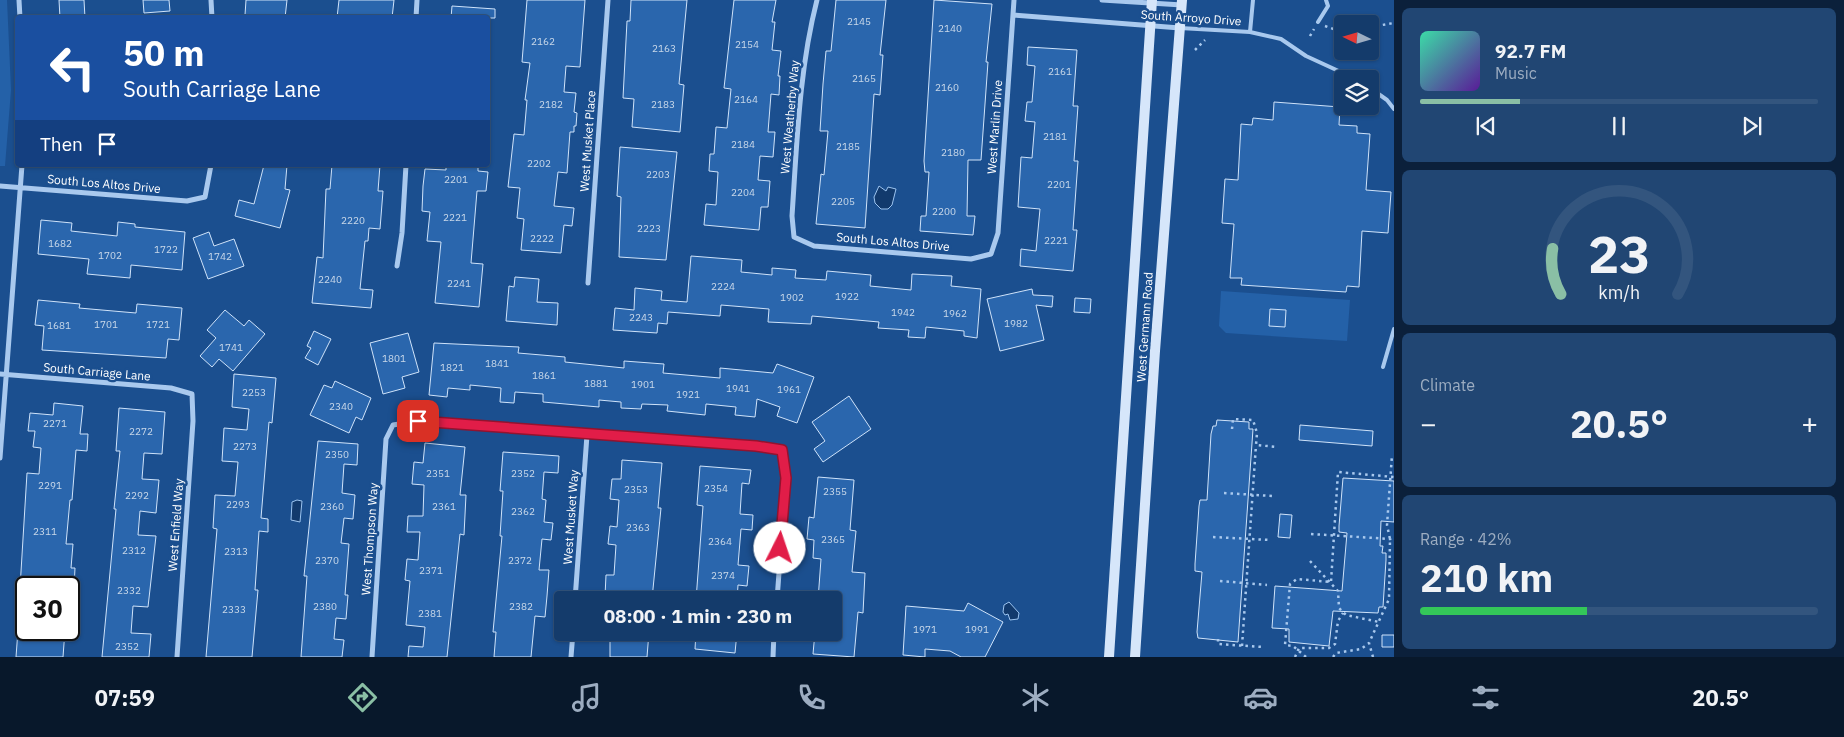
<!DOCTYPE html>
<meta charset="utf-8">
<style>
body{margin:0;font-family:"IBM Plex Sans",sans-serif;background:#214673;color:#f1f3f6;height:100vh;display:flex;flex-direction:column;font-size:19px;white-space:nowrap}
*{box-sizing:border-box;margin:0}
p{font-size:16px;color:#9dadc1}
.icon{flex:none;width:28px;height:28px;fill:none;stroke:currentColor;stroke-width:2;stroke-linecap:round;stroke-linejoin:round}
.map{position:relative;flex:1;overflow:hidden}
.sheet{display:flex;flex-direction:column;gap:8px;padding:8px;background:#0b203b;width:450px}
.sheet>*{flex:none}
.hud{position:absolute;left:15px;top:15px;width:475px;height:152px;border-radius:5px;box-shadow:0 1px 4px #0004,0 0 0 1px #33557e;background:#1a4fa0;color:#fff;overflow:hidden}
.needle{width:32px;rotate:275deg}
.buttons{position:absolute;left:1334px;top:15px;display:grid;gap:10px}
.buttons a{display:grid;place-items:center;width:45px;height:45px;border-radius:5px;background:#143b6b;box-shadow:0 1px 4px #0004,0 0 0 1px #33557e;font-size:25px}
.speed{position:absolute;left:15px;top:576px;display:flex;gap:10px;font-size:25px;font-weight:700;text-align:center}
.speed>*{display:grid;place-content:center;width:65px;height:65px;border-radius:50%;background:#143b6b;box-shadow:0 1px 4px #0004,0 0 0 1px #33557e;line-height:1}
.speed .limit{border:2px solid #111;border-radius:8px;background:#fff;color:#111}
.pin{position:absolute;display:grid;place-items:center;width:42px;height:42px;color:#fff;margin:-21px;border-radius:10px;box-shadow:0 2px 8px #0006}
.me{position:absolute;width:55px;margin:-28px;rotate:4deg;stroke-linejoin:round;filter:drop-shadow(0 0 4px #0008)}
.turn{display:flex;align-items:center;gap:18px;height:105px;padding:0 25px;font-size:22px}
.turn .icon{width:65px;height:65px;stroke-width:2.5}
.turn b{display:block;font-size:35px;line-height:42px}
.then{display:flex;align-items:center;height:48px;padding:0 25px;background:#0003;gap:10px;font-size:19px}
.big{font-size:38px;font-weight:700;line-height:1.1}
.sheet .card{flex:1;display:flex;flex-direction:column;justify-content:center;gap:8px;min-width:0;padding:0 18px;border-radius:8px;background:#214673}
.sheet .dial{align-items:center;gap:0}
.dial svg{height:130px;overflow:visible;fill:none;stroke:#33557e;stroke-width:7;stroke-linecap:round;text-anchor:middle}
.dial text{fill:#f1f3f6;stroke:none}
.song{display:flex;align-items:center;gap:15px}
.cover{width:60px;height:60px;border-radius:8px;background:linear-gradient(135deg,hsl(160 70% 55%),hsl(270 70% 35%))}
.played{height:5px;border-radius:2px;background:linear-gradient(90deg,#8abfa5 25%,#33557e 25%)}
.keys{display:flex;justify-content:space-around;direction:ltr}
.heat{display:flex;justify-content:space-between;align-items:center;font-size:28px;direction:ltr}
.charge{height:8px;border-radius:4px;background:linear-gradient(90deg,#34c759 42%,#33557e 0)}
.trip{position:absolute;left:554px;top:591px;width:288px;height:50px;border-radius:5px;background:#143b6b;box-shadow:0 1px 4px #0004,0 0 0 1px #33557e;font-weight:700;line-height:50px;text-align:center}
.tab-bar{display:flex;height:80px;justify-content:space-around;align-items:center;background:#08182b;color:#9dadc1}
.tab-bar .icon{width:35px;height:35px}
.tab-bar .on{color:#8abfa5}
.tab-bar b{font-size:22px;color:#f1f3f6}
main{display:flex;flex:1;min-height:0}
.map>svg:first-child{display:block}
.green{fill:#2461a8}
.water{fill:#123a6d;stroke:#9cc4f0}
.building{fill:#2a66ad;stroke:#cfe3fa}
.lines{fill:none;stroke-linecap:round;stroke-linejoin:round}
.path{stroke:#a9c9ee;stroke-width:2.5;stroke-dasharray:2.5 4;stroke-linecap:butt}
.lane{stroke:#a9c9ee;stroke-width:4}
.street{stroke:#a9c9ee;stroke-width:5}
.secondary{stroke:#d6e6fa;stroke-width:10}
.route-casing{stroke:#92132f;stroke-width:12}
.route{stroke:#e11d48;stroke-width:9}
.labels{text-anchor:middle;stroke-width:5;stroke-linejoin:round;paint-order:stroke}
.number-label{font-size:10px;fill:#cad9ea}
.street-label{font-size:12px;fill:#fff;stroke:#1b4f8f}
</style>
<main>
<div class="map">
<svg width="1394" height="657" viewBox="0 0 1394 657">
<rect width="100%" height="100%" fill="#1b4f8f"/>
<path class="green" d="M 0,0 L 7,0 L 11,90 L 5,166 L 0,166 Z
M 1221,291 L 1350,300 L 1347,341 L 1226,333 L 1219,326 Z"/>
<path class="water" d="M 879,186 L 886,191 L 888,187 L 896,189 L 892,205 L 888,209 L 881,209 L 875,203 L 874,197 Z
M 297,500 L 302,501 L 300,522 L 291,520 L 292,502 Z
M 1009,602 L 1019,613 L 1018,619 L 1010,620 L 1008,614 L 1005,615 L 1003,612 L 1004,605 Z"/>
<path class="building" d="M 59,0 L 84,0 L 85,18 L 60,18 Z
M 143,0 L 169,0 L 170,11 L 144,13 Z
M 246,0 L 287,0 L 285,18 L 245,15 Z
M 339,0 L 394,0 L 392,18 L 337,18 Z
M 527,0 L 585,0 L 580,67 L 566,66 L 564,92 L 576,93 L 574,112 L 577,113 L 576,126 L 574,126 L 574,132 L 570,132 L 567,173 L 558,172 L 554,206 L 574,208 L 572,226 L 564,225 L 561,253 L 521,250 L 524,219 L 517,218 L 520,188 L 508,187 L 514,134 L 524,135 L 527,100 L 525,100 L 530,63 L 522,62 Z
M 631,0 L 687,0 L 679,84 L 684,85 L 680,132 L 632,127 L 634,99 L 623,98 L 627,21 L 630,21 Z
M 734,0 L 776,0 L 772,22 L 775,22 L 772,50 L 781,51 L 778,76 L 780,76 L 779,95 L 771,94 L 768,132 L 775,132 L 773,157 L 760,156 L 758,180 L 770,181 L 768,207 L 761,207 L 759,230 L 704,225 L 706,204 L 716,205 L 718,172 L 709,171 L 710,154 L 714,154 L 716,127 L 727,128 L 731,89 L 724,88 Z
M 836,0 L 886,0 L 880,55 L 883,55 L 880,95 L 874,94 L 865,228 L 816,224 L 821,174 L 824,175 L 828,131 L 820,131 L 823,84 L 826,51 L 831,51 Z
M 934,0 L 992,4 L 986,62 L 988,62 L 981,160 L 968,160 L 967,216 L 975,216 L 973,235 L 920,231 L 921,216 L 926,216 L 929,172 L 925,172 L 924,161 Z
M 452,6 L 495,9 L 495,18 L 451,18 Z
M 1028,47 L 1077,50 L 1073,106 L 1078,106 L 1074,161 L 1078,161 L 1073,230 L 1077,230 L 1073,271 L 1020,266 L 1021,249 L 1036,251 L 1040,209 L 1018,207 L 1021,157 L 1032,158 L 1035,122 L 1025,121 L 1027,102 L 1032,102 L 1035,66 L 1027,65 Z
M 1274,102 L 1340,107 L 1339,125 L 1357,126 L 1357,133 L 1370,134 L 1366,190 L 1391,192 L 1388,233 L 1362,231 L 1359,287 L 1347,286 L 1346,292 L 1241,285 L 1242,278 L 1230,278 L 1234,224 L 1222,223 L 1225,179 L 1238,180 L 1241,124 L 1252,125 L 1253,118 L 1273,120 Z
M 620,147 L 677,152 L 666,260 L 619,257 L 621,197 L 617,196 Z
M 264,165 L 287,165 L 285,189 L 290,190 L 280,228 L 235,216 L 239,200 L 254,204 Z
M 332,165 L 380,165 L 378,191 L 383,191 L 380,229 L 369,228 L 368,241 L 365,241 L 360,289 L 373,290 L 371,308 L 312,303 L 317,257 L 323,258 L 326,189 L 330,189 Z
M 446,165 L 478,165 L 478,171 L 488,172 L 486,191 L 477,191 L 471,263 L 483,264 L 479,307 L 435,303 L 441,242 L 427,241 L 430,212 L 422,211 L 423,186 L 425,169 L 446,170 Z
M 41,220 L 72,223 L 71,231 L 117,236 L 118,222 L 135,224 L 135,227 L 185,232 L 182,270 L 131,265 L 130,278 L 87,274 L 89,259 L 38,254 Z
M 209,232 L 214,246 L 234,239 L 244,266 L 208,279 L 193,238 Z
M 691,256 L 742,260 L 741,272 L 772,275 L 772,268 L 796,270 L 795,278 L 826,280 L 827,271 L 871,275 L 870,286 L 911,290 L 912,274 L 952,276 L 951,286 L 981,289 L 977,338 L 964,336 L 964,331 L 926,327 L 925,338 L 908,337 L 909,330 L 878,328 L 879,322 L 812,316 L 811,324 L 768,322 L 769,309 L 721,305 L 720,316 L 668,312 L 667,324 L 658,323 L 657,333 L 613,330 L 615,308 L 634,310 L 635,288 L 662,291 L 661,300 L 687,302 Z
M 515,277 L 539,279 L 537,302 L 558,303 L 557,325 L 506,321 L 509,286 L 514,287 Z
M 1032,289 L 1033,295 L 1053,296 L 1052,307 L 1036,305 L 1044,340 L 1000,351 L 987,299 Z
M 1075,298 L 1091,299 L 1090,313 L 1074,312 Z
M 38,300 L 80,304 L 79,308 L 136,313 L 137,304 L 182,308 L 179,340 L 168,339 L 166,358 L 42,350 L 44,326 L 35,325 Z
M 1270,309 L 1286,310 L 1285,327 L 1269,326 Z
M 225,310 L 244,326 L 249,320 L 265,334 L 233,371 L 219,359 L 212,367 L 200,356 L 216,338 L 207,330 Z
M 314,331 L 331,339 L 318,365 L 305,358 L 311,348 L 307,346 Z
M 408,333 L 419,372 L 402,377 L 405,388 L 383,394 L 370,343 Z
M 434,343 L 519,347 L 518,353 L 565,357 L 565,362 L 624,368 L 624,361 L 664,364 L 663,373 L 720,378 L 720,368 L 773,373 L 777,364 L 814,377 L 797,423 L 777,416 L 780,407 L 757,399 L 755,417 L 735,415 L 736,407 L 706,404 L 705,415 L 667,411 L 668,405 L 642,404 L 641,409 L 621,408 L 621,402 L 599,400 L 599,407 L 543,402 L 543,394 L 515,392 L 514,403 L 500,402 L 501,388 L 470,385 L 470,390 L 448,388 L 447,397 L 429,395 Z
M 234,374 L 276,378 L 272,423 L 269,422 L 261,518 L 268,519 L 268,532 L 259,531 L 255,590 L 258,590 L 252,657 L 206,657 L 217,529 L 213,528 L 215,495 L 235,496 L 238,462 L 222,461 L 224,428 L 247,430 L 249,409 L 232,407 Z
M 335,381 L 371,398 L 362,420 L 356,417 L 349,433 L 310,415 L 324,385 L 332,388 Z
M 849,396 L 871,429 L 823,462 L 814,449 L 825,441 L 812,422 Z
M 54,403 L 83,406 L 80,434 L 88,434 L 87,451 L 76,450 L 72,500 L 70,500 L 66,544 L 73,544 L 71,568 L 75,568 L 74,588 L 20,588 L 27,473 L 39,474 L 41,448 L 33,447 L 35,431 L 28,431 L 30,413 L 53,415 Z
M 119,408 L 165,412 L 162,454 L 144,453 L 142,479 L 159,480 L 156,513 L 140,511 L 138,535 L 156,536 L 148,607 L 133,606 L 131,633 L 151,634 L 149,657 L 102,657 L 116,509 L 114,509 L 120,451 L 116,451 Z
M 1217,420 L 1249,422 L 1249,429 L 1253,429 L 1238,642 L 1198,638 L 1197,632 L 1202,572 L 1195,571 L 1195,564 L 1199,506 L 1200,500 L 1207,500 L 1211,434 L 1213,426 L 1216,426 Z
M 1300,425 L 1373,431 L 1372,446 L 1299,440 Z
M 318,441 L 358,444 L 357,465 L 344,464 L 342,493 L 355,495 L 353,519 L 344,518 L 341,543 L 349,544 L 345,595 L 348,595 L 346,619 L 336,618 L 334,639 L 344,640 L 342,657 L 301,657 L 307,576 L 304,576 Z
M 425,443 L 465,447 L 460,495 L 466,495 L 464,535 L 460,534 L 447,657 L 408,657 L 409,646 L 423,647 L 425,627 L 406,625 L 410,581 L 405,580 L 407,559 L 418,560 L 420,532 L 407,532 L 408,516 L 423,516 L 424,485 L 412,484 L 414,462 L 423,463 Z
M 503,452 L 559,456 L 558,473 L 544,472 L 542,499 L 546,500 L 544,522 L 553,523 L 551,540 L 542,539 L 539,570 L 549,570 L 547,596 L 545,617 L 535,616 L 531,657 L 494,657 L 496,632 L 493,632 L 502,536 L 500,536 L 503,491 L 500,491 Z
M 622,460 L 662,463 L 658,508 L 661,508 L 652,599 L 605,596 L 606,575 L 614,575 L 616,545 L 608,544 L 610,526 L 617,527 L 619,500 L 610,499 L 612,479 L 621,479 Z
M 700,466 L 751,470 L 749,484 L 742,483 L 740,514 L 753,515 L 752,530 L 741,529 L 738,565 L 749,566 L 747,586 L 738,585 L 737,600 L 696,600 L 703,506 L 697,505 Z
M 818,477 L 854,480 L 850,530 L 856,531 L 852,572 L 865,573 L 863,613 L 858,612 L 854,657 L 813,654 L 815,632 L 832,632 L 832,600 L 818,600 L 821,559 L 813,558 L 814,540 L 807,539 L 809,517 L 814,518 Z
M 1343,478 L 1394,481 L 1394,522 L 1381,521 L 1380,546 L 1383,546 L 1382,553 L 1386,553 L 1386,560 L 1383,607 L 1379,607 L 1378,613 L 1333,611 L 1329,646 L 1289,642 L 1289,629 L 1272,628 L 1275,586 L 1342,591 L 1347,533 L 1339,532 L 1339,526 Z
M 1280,514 L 1292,515 L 1290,538 L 1278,537 Z
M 968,603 L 1003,622 L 985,657 L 961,657 L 950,651 L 925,649 L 925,657 L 903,655 L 906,606 L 964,611 Z
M 18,630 L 65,630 L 63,657 L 16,657 Z
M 610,632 L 649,632 L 647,657 L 610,657 Z
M 696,632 L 737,632 L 735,653 L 695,649 Z
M 1382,635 L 1394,635 L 1394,647 L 1382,647 Z"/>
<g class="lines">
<path class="path" d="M 1325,26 L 1342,32
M 1370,27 L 1394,23
M 1310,36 L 1314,29
M 1195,50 L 1205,40
M 1232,429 L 1233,419 L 1253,420 L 1257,433 L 1256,445 L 1277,447
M 1224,493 L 1273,496
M 1311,534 L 1390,539 L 1394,536
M 1213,537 L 1270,540
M 1310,561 L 1338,591 L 1339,608 L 1346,615 L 1379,622
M 1220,581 L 1267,585
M 1218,639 L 1218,644 L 1263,647
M 1242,646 L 1256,445
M 1295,657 L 1299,648 L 1329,648 L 1335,644 L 1338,621 L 1343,613
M 1306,657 L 1293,646 L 1285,645 L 1290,584 L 1297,579 L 1331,582 L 1338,472 L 1394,477
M 1333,657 L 1336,653 L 1361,649 L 1369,643
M 1373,657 L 1369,643 L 1389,599 L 1390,539 L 1387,525 L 1392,455"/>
<path class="lane" d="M 1318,22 L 1328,6 L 1326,0
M 1180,28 L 1250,32 L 1281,39 L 1306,56 L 1356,79
M 1250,32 L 1253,0
M 1370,88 L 1387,100 L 1394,109
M 1383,367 L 1394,329"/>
<path class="street" d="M 19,0 L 20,18
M 211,0 L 212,18
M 817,0 C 799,70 797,143 792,216 L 794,237 L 814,246 L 971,259 L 991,254 L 998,233 L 1014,0
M 1102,0 L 1182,5
M 1014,15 L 1180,28
M 416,18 L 417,0
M 0,186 L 187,201 L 205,197 L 211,165
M 397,266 L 402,233 L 406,165
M 588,283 L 608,0
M 0,374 L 171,388 L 192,394 L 193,421 L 177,657
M 0,458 L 22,165
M 575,600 L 587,435
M 372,657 L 386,439 L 393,425 L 418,421 L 756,446 L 783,450 L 786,478 L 777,600
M 571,657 L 573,632
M 773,657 L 774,632"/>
<path class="secondary" d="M 1109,657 L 1152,0
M 1135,657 L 1155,351 L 1182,0"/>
</g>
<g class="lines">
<defs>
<path id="route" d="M 418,421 L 756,446 L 782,450 L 786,478 L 780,548"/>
</defs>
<use href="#route" class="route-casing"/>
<use href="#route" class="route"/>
</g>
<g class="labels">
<g class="number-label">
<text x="859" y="25">2145</text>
<text x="950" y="32">2140</text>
<text x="543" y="45">2162</text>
<text x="747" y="48">2154</text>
<text x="664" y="52">2163</text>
<text x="1060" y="75">2161</text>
<text x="864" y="82">2165</text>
<text x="947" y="91">2160</text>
<text x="746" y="103">2164</text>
<text x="551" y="108">2182</text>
<text x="663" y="108">2183</text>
<text x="1055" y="140">2181</text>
<text x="743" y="148">2184</text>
<text x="848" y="150">2185</text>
<text x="953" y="156">2180</text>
<text x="539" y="167">2202</text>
<text x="658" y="178">2203</text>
<text x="456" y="183">2201</text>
<text x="1059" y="188">2201</text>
<text x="743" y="196">2204</text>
<text x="843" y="205">2205</text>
<text x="944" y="215">2200</text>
<text x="455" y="221">2221</text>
<text x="353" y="224">2220</text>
<text x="649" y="232">2223</text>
<text x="542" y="242">2222</text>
<text x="1056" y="244">2221</text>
<text x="60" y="247">1682</text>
<text x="166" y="253">1722</text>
<text x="110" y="259">1702</text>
<text x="220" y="260">1742</text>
<text x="330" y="283">2240</text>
<text x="459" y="287">2241</text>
<text x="723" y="290">2224</text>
<text x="847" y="300">1922</text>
<text x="792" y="301">1902</text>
<text x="903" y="316">1942</text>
<text x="955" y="317">1962</text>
<text x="641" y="321">2243</text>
<text x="1016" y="327">1982</text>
<text x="106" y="328">1701</text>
<text x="158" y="328">1721</text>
<text x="59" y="329">1681</text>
<text x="231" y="351">1741</text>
<text x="394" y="362">1801</text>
<text x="497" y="367">1841</text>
<text x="452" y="371">1821</text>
<text x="544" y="379">1861</text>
<text x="596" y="387">1881</text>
<text x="643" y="388">1901</text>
<text x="738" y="392">1941</text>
<text x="789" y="393">1961</text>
<text x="254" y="396">2253</text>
<text x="688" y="398">1921</text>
<text x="341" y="410">2340</text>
<text x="55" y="427">2271</text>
<text x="141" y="435">2272</text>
<text x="245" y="450">2273</text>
<text x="337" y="458">2350</text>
<text x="438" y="477">2351</text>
<text x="523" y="477">2352</text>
<text x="50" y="489">2291</text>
<text x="716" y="492">2354</text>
<text x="636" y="493">2353</text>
<text x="835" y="495">2355</text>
<text x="137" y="499">2292</text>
<text x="238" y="508">2293</text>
<text x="332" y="510">2360</text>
<text x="444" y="510">2361</text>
<text x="523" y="515">2362</text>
<text x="638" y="531">2363</text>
<text x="45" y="535">2311</text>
<text x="833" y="543">2365</text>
<text x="720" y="545">2364</text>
<text x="134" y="554">2312</text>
<text x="236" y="555">2313</text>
<text x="327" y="564">2370</text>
<text x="520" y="564">2372</text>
<text x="431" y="574">2371</text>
<text x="723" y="579">2374</text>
<text x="129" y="594">2332</text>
<text x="325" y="610">2380</text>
<text x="521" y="610">2382</text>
<text x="234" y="613">2333</text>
<text x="430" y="617">2381</text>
<text x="925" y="633">1971</text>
<text x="977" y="633">1991</text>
<text x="127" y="650">2352</text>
</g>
<g class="street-label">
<text transform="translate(1191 18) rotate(4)" y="4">South Arroyo Drive</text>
<text transform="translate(790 117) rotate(-85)" y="4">West Weatherby Way</text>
<text transform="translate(995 127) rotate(-86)" y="4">West Marlin Drive</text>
<text transform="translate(588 141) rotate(-86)" y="4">West Musket Place</text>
<text transform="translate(104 184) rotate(5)" y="4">South Los Altos Drive</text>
<text transform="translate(893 242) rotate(5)" y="4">South Los Altos Drive</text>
<text transform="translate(1145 327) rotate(-86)" y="4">West Germann Road</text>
<text transform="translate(97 372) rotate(5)" y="4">South Carriage Lane</text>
<text transform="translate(571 517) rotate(-86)" y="4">West Musket Way</text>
<text transform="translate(176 525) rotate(-86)" y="4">West Enfield Way</text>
<text transform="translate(370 539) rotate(-86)" y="4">West Thompson Way</text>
</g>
</g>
</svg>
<div class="buttons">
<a><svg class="needle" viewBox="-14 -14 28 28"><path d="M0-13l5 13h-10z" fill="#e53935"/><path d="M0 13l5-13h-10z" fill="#9dadc1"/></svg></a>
<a><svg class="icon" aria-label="layers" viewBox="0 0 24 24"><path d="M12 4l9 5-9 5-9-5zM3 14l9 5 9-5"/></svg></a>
</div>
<div class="speed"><div class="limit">30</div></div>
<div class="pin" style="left:418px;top:421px;background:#d93025"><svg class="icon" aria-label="arrive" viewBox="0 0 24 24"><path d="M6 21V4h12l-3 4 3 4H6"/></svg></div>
<svg class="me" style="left:780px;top:548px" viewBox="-20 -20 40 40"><circle r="19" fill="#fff"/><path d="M0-13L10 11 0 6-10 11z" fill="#e11d48"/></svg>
<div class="trip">08:00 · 1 min · 230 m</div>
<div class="hud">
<div class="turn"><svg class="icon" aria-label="left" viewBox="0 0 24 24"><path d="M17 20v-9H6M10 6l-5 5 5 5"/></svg><div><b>50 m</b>South Carriage Lane</div></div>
<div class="then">Then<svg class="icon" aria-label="arrive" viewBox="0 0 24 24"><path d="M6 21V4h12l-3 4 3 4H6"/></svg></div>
</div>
</div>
<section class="sheet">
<div class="card">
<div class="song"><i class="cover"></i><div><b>92.7 FM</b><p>Music</p></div></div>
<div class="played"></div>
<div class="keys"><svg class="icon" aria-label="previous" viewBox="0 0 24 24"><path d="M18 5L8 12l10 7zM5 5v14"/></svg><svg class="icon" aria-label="pause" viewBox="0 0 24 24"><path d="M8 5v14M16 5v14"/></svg><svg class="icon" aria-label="next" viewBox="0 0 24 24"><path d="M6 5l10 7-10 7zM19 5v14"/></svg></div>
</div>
<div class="card dial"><svg viewBox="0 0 100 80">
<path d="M14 69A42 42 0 1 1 86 69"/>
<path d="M14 69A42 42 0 0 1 9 41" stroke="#8abfa5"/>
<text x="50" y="56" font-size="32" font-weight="700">23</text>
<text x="50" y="72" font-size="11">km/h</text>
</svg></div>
<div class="card"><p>Climate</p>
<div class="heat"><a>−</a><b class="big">20.5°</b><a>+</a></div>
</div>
<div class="card"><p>Range · 42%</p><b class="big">210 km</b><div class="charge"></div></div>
</section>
</main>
<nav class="tab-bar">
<b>07:59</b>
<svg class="icon on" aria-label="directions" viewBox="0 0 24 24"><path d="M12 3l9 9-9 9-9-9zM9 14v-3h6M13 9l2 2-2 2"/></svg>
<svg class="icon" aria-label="music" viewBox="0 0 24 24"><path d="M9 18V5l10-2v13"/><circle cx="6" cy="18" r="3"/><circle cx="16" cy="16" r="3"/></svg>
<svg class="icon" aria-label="phone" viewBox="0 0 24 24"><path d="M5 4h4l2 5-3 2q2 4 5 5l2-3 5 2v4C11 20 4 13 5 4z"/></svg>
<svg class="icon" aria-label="climate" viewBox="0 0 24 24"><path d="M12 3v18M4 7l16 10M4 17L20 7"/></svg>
<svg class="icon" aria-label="car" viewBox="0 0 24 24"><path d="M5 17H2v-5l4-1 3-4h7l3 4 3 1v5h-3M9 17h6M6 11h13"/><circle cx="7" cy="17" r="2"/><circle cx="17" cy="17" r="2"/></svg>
<svg class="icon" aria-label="filters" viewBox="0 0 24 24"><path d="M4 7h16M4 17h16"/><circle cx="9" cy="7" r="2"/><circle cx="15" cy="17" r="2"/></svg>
<b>20.5°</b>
</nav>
